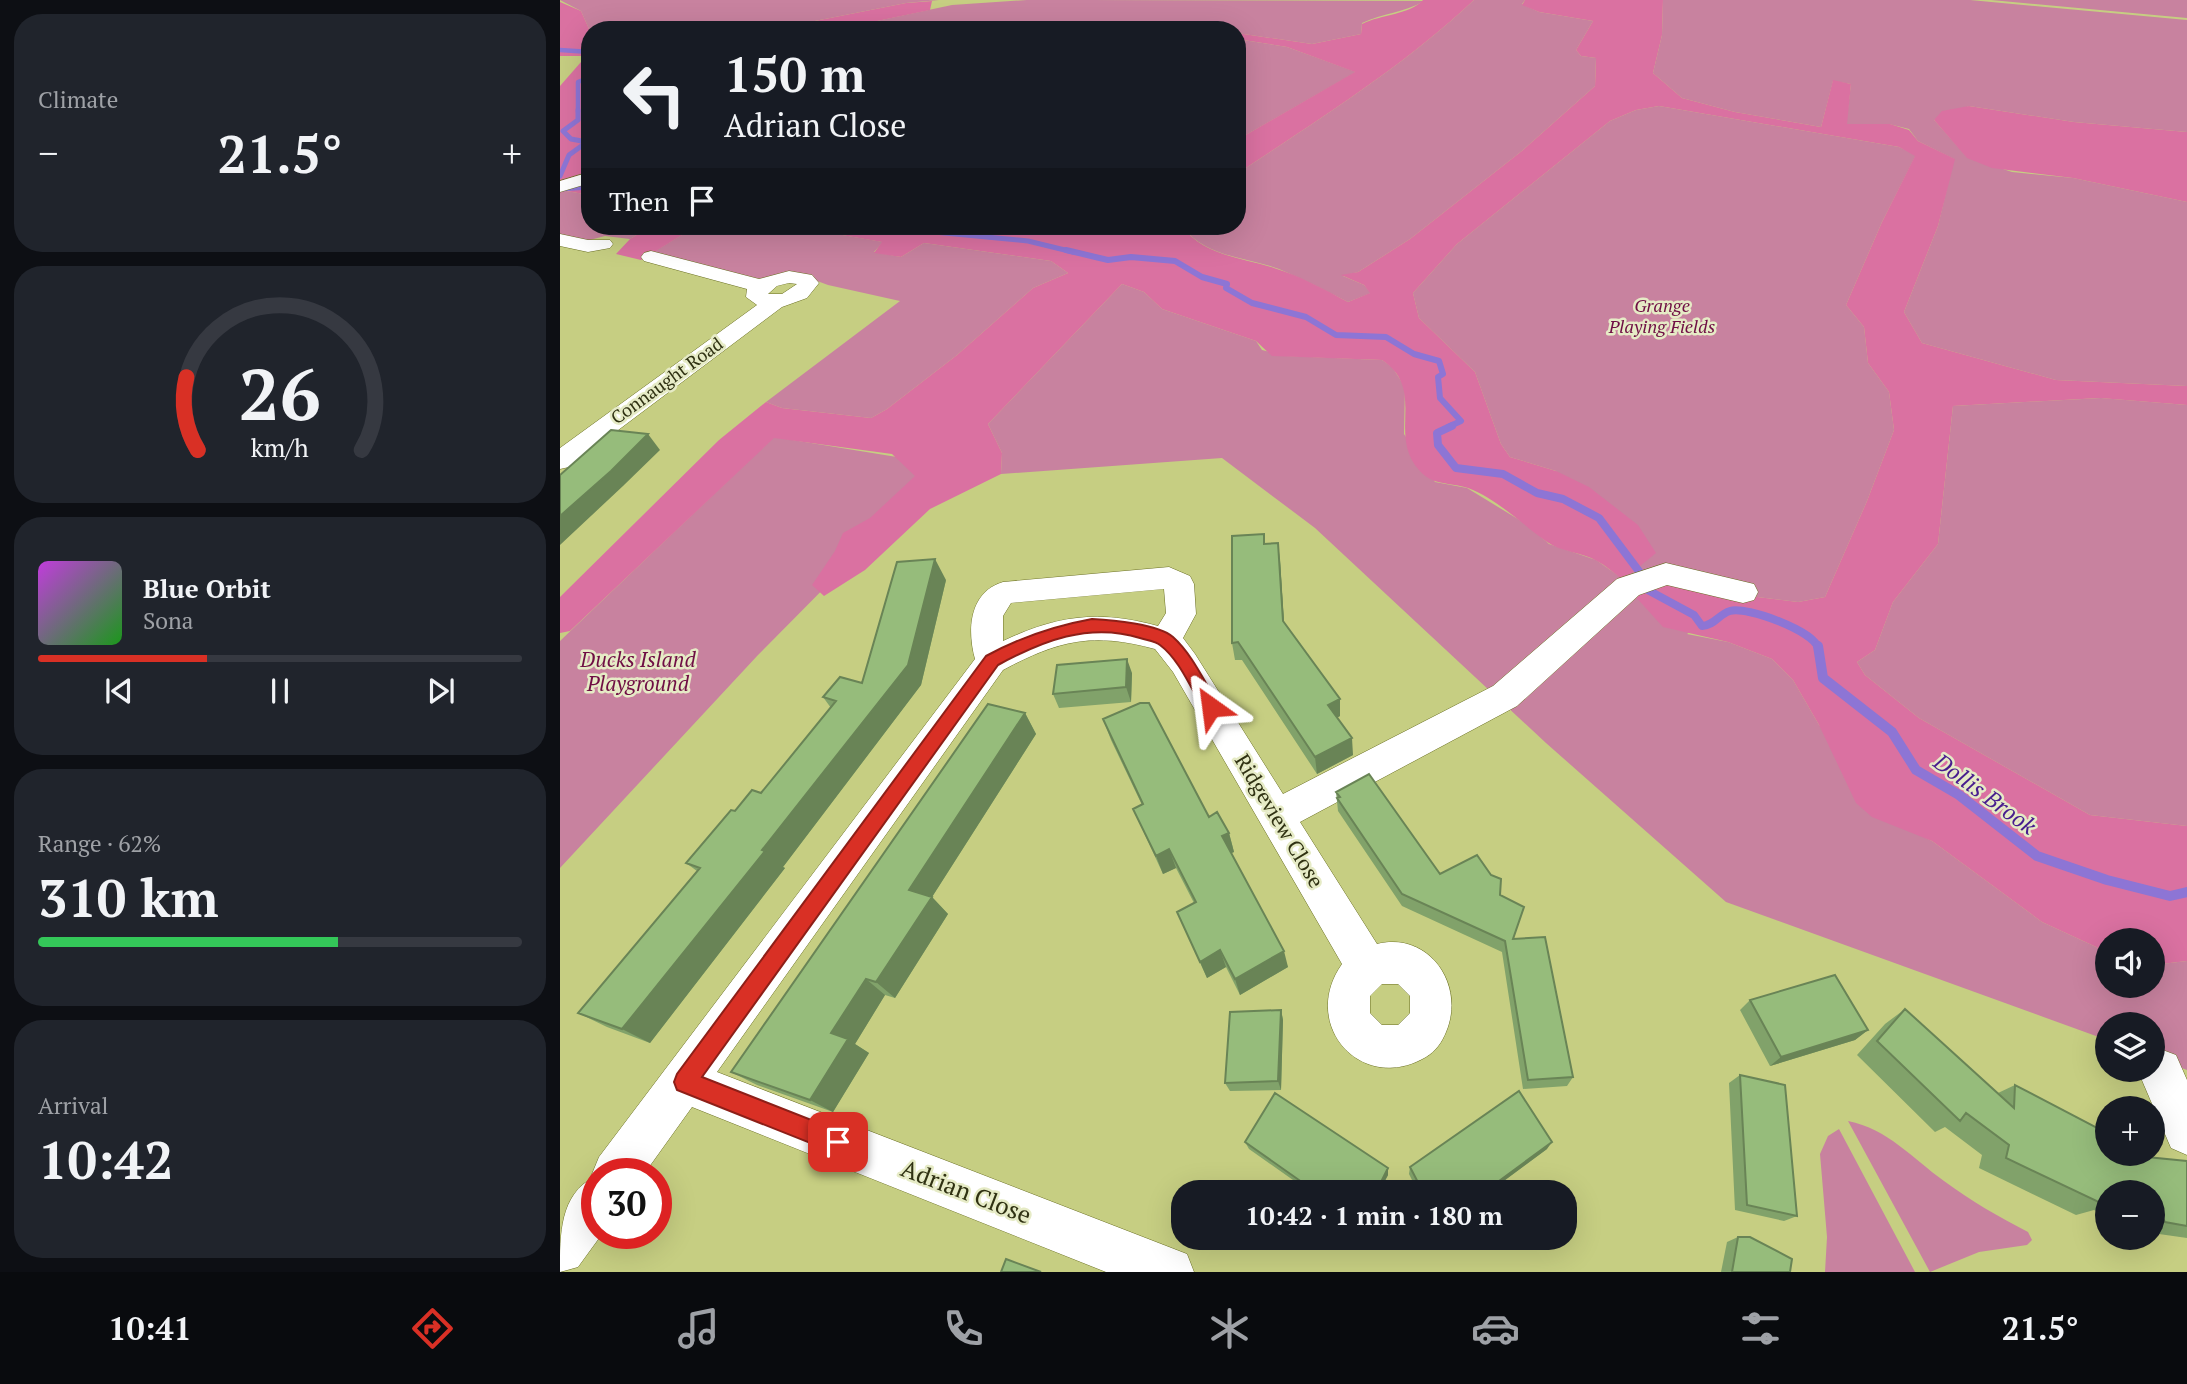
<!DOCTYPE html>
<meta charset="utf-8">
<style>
body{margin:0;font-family:"PT Serif",serif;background:#20242c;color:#f1f3f6;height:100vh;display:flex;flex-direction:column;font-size:26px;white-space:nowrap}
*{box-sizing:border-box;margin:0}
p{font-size:23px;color:#9ea1a6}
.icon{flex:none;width:38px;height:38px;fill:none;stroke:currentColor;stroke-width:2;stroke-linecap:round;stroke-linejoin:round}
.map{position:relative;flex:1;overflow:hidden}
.details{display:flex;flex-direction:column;gap:14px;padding:14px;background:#0d0f14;width:560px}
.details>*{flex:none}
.guide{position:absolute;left:21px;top:21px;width:665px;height:214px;border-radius:28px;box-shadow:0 7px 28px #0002;background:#171b24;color:#f1f3f6;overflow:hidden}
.tools{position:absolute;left:1535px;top:928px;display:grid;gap:14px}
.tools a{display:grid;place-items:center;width:70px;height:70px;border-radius:50%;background:#171b24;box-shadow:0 7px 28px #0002;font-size:35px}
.speed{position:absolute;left:21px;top:1158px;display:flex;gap:14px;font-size:35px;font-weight:700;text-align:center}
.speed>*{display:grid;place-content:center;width:91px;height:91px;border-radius:50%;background:#171b24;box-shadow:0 7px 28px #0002;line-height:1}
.speed .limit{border:10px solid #d22;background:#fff;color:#111}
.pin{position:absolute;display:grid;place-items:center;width:60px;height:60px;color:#fff;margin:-30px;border-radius:14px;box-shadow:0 4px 10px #0006}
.me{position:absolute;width:77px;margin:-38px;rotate:329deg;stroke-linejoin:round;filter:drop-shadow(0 0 5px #0008)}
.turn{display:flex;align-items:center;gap:24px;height:147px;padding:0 28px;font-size:32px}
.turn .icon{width:91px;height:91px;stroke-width:2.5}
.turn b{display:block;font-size:49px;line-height:60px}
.then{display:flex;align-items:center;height:66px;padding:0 28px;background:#0003;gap:14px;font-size:26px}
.big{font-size:52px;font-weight:800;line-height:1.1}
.details .tile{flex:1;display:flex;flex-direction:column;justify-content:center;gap:10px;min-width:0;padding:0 24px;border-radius:28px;background:#20242c}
.details .dial{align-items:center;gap:0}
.dial svg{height:182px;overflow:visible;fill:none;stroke:#363941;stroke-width:7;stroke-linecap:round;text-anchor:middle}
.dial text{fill:#f1f3f6;stroke:none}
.song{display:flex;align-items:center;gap:21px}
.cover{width:84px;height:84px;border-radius:10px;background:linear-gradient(135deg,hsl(290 70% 55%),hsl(120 70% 35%))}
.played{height:7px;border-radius:4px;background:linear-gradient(90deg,#d93025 35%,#363941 35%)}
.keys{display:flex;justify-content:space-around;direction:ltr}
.heat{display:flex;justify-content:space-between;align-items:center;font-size:38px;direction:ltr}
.charge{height:10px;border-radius:5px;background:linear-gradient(90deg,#34c759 62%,#363941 0)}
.trip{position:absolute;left:611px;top:1180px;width:406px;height:70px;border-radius:28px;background:#171b24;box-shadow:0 7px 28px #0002;font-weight:800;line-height:70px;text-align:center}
.dock{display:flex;height:112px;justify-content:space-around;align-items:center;background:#090b0e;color:#9ea1a6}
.dock .icon{width:49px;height:49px}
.dock .selected{color:#d93025}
.dock b{font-size:32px;color:#f1f3f6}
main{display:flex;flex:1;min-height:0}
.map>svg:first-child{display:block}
.green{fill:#c8829f}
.forest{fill:#da71a1}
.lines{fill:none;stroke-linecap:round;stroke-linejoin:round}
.stream-far4{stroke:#8d75d5;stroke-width:4.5}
.stream-far3{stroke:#8d75d5;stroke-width:5}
.stream-far2{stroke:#8d75d5;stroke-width:6}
.stream-far1{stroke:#8d75d5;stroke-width:8}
.stream{stroke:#8d75d5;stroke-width:10}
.minor-casing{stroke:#6a6f22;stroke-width:1}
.minor{fill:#fff;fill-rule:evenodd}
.wall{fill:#81a26a}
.shaded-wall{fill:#698456}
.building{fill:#96bc7b;stroke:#698456;stroke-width:2}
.route{fill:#d93025;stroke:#8d1f18;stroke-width:2}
.labels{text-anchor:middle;stroke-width:5;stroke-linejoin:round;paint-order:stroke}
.far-park-label{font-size:18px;font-style:italic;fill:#6f0e44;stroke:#e6ebc6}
.far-street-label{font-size:18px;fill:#2f3112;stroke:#e6ebc6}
.park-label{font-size:21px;font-style:italic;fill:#6f0e44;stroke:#e6ebc6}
.street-label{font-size:21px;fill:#2f3112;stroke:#e6ebc6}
.water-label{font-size:23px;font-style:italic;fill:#481d8e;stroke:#e6ebc6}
.near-street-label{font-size:24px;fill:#2f3112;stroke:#e6ebc6}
</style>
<main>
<section class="details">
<div class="tile"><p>Climate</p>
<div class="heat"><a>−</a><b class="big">21.5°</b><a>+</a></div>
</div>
<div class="tile dial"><svg viewBox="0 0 100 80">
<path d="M14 69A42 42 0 1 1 86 69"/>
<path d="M14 69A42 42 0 0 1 9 37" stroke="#d93025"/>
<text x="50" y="56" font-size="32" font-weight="700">26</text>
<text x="50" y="72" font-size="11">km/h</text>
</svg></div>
<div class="tile">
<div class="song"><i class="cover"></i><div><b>Blue Orbit</b><p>Sona</p></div></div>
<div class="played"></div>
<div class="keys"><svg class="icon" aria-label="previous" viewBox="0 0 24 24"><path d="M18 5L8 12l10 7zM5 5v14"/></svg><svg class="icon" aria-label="pause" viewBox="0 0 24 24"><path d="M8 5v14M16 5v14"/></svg><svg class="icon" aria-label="next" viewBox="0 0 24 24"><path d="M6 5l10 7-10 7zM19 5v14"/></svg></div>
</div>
<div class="tile"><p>Range · 62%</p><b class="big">310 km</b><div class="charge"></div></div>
<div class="tile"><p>Arrival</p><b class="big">10:42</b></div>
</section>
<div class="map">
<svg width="1627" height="1272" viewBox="0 0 1627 1272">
<rect width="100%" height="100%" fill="#c6ce82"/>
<path class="green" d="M 0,0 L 379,0 L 346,3 L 209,30 L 30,31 L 21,11 Z
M 467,0 L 525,0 L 864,1 C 844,13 823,13 802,23 L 801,34 L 752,44 L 677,33 L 677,30 L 644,27 L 628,30 L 274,30 L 392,5 Z
M 914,0 L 965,0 L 962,4 L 979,12 L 1033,21 L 1016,50 L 1021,56 L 1036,58 L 1035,86 L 963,150 L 850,239 L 798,272 L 783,276 L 804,285 L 811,293 L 788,302 C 765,290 743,279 719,269 C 684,256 646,258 622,226 L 677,226 L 677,174 C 759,119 843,67 914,0 Z
M 1103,0 L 1410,0 L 1627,20 L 1627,132 L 1514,122 L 1409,106 L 1374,120 L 1407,157 L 1452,172 L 1513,178 L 1627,202 L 1627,386 L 1496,380 L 1362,343 L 1344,312 L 1378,226 L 1394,159 L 1358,141 L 1349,129 L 1329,124 L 1286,124 L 1291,84 L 1273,81 L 1261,127 L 1175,112 L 1122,98 L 1093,73 L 1102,35 Z
M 1431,0 L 1627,0 L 1627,18 Z
M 677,39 L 727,47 L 796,72 L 677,140 Z
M 1099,106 L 1339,147 L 1356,155 L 1322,222 L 1286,305 L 1304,327 L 1308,363 L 1329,392 L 1334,430 L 1307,501 L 1265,597 L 1238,602 L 1181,595 L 1127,634 L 1168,642 L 1212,659 L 1233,680 L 1259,725 L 1354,832 L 1372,841 L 1482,922 L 1547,952 L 1547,985 L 1592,985 L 1593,965 L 1627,961 L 1627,1070 L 1593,1057 L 1592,1024 L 1547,1024 L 1547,1040 L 1166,902 L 986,743 L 755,528 L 662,458 L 441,474 L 442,453 L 428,424 L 562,284 L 584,292 L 602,309 L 696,341 L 702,350 L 726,356 L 822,360 L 832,367 L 845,387 L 844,434 L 875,482 L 907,488 L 966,524 L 989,544 L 1036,560 L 1063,579 L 996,471 L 950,457 L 941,444 L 915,372 L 859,318 L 853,293 L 897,244 L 1050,121 L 1076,110 Z
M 0,190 L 30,195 L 30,226 L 91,226 L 70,239 L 45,236 L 26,241 L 0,235 Z
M 137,226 L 230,226 L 323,242 L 314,252 L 341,257 L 364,243 L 491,261 L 508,273 L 473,288 L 397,355 L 327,409 L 311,418 L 222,408 L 206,402 L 340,301 L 268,285 L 241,275 L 200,279 L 90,254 Z
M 1541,398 L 1627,405 L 1627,826 L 1530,815 L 1359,718 L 1305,675 L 1297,662 L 1315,650 L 1333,602 L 1378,544 L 1393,406 Z
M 214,437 L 386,465 L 198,655 L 0,868 L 0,641 Z
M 1288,1121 C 1328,1129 1352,1158 1384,1181 C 1411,1201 1439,1217 1468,1232 L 1472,1240 L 1467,1245 L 1419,1252 L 1370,1272 Z
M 1279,1129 L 1355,1272 L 1265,1272 L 1267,1237 L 1260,1154 L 1268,1136 Z"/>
<path class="forest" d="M 863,0 L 914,0 C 843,67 759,119 677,174 L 677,140 L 795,72 L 727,47 L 677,39 L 677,33 L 752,44 L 801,34 L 802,24 C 822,14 849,15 863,0 Z
M 965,0 L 1103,0 L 1102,35 L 1093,73 L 1122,98 L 1175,112 L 1261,127 L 1273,80 L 1291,84 L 1287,124 L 1330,124 L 1349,130 L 1358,141 L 1395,159 L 1378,226 L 1344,312 L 1362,343 L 1496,380 L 1627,386 L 1627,405 L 1540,398 L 1393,406 L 1378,544 L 1333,602 L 1315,650 L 1297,662 L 1305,675 L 1359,718 L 1530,815 L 1627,826 L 1627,961 L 1593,965 L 1592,940 L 1547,940 L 1547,952 L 1482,922 L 1372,841 L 1312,817 L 1296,803 L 1259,725 L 1233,680 L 1212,659 L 1168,642 L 1103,627 L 1074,595 L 1101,580 L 1181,595 L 1238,602 L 1265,597 L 1307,501 L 1334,430 L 1329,392 L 1308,363 L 1304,327 L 1286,305 L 1322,222 L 1355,156 L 1339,147 L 1099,106 L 1076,110 L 1050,121 L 897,244 L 853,293 L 859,318 L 915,372 L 941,444 L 950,457 L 996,471 L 1029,487 L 1078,525 L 1096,553 L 1063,580 C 1054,573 1046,566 1037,561 C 1022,552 1001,552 987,542 C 962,524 937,499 908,488 C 890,482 872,486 859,470 C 827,434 867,390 822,360 L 712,356 L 696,341 L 602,309 L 584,292 L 562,284 L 428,424 L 442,453 L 441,474 L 370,509 L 305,570 L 264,596 L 252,585 L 275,551 L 283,533 L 310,518 L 355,476 L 332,454 L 214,438 L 10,631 L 0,633 L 0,597 L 159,440 L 206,402 L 222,408 L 311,418 L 327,409 L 397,355 L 473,288 L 508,273 L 491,261 L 364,243 L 341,257 L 314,253 L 322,242 L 230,226 L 622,226 C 644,256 680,257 714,268 C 740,276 764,289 788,302 L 810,293 L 804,285 L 781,275 L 798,272 L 850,239 L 963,150 L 1035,86 L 1036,58 L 1021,56 L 1016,50 L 1033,21 L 979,12 L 962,5 Z
M 372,1 L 370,10 L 274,30 L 209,30 L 346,3 Z
M 0,2 L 21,11 L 30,31 L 30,171 L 22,174 L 30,176 L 30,195 L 0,190 L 0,86 L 21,62 L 21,56 L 0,56 Z
M 1409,106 L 1514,122 L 1627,132 L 1627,202 L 1513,178 L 1432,168 L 1407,158 L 1374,120 L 1382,111 Z
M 91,226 L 137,226 L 81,260 L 56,254 L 70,239 Z"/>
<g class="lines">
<path class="stream-far4" d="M 0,50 L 30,52
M 18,112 L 18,82 L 30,77"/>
<path class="stream-far3" d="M 0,176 L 9,155 L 27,142 L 11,139 L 3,131 L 18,120 L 18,110
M 0,189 L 30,187
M 311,226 L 468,241 L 513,252"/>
<path class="stream-far2" d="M 506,250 L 548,260 L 571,257 L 615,261 L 642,277 L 667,284 L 666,288 L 692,303 L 746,317 L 776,335 L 826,337 L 854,354 L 879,361 L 883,374 L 878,377 L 880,398 L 901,421 L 888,427"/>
<path class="stream-far1" d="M 892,426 L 877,433 L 878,445 L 896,468 L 943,474 L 977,493 L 1003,499 L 1039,518 L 1081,574 L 1084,588 L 1134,615 L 1142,626 C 1155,625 1159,614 1170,611 C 1187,606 1254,631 1258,648"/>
<path class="stream" d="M 1258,646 L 1263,678 L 1332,732 L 1356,770 L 1399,795 L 1477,856 L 1547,880 L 1610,896 L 1627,892"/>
<defs>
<path id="minor" d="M 30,172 L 30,183 L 0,192 L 0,181 Z
M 0,234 L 28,240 L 50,240 L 53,244 L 50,248 L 28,252 L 0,246 Z
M 91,251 L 199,279 L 229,271 L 252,275 L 259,283 L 247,298 L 222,307 L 9,467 L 0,469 L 0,448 L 197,305 L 186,297 L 187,289 L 84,261 L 81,257 L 84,253 ZM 229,283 L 237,284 L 222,294 L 208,294 L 217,286 Z
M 1106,563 L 1194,584 L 1198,592 L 1194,600 L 1183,603 L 1107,585 L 1079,595 L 957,706 L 740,822 L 817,944 C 869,931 906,985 886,1032 C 882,1042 876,1051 866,1057 C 802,1095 739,1025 782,964 L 613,672 L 595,649 C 533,632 499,640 443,670 L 157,1072 L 627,1254 L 634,1272 L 546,1272 L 132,1107 L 84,1174 L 37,1174 L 37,1234 L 42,1234 L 18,1267 L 0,1272 C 0,1233 0,1195 34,1177 L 32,1174 L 39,1157 L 415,659 C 407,630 409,592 443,582 L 609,567 L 630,576 L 634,584 L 636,614 L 623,638 L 635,654 L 723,794 L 933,686 L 1057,579 ZM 604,589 L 606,613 L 598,626 C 539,610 498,615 443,641 L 443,616 L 451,603 ZM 822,984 L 838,984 L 850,996 L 850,1013 L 838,1025 L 822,1025 L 810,1013 L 810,996 Z
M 1600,1049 L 1616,1055 L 1627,1080 L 1627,1155 L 1611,1148 L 1578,1071 L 1592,1069 L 1592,1052 Z"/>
</defs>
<use href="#minor" class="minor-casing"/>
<use href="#minor" class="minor"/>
</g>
<path class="wall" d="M 704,534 L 705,544 L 720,561 L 724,623 L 780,699 L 780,716 L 777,718 L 793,755 L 757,774 L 682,660 L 675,660 L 672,643 Z
M 386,580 L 361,685 L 223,867 L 225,868 L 90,1043 L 47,1027 L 18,1013 L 137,871 L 126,863 L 175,811 L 201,793 L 271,708 L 263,697 L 302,683 Z
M 572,673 L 571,702 L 499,708 L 493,694 Z
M 465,713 L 476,734 L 372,897 L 388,914 L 335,998 L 325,995 L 295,1044 L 309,1053 L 273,1112 L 197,1085 L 171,1072 Z
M 543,719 L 649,817 L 669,833 L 674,852 L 671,853 L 728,967 L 680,995 L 666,967 L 647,978 L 617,912 L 634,903 L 616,868 L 603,874 L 573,809 L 582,805 L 551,740 Z
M 776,792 L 880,874 L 940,895 L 953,939 L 1013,1077 L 1007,1086 L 963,1089 L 942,952 L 842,906 L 778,811 Z
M 1190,1000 L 1308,1030 L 1295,1040 L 1210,1066 L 1180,1010 Z
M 1345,1009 L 1438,1093 L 1455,1085 L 1551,1154 L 1627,1161 L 1627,1238 L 1592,1233 L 1592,1192 L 1547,1192 L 1547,1216 L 1534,1210 L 1516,1215 L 1419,1168 L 1422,1155 L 1385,1127 L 1375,1132 L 1297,1055 L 1325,1024 Z
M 721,1010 L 723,1020 L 721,1090 L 670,1091 L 665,1083 Z
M 1180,1075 L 1237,1216 L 1224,1221 L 1175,1210 L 1169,1083 Z
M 685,1142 L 828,1168 L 828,1175 L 819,1192 L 750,1192 L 689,1149 Z
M 987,1149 L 929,1192 L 858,1192 L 849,1174 L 850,1167 Z
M 1178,1237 L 1230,1272 L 1161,1272 L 1167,1242 Z"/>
<path class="shaded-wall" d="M 88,434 L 100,450 L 63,486 L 0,545 L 0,516 Z
M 718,543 L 720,561 L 725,639 L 723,621 Z
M 375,559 L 386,580 L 361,685 L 223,867 L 225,868 L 90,1043 L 62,1029 L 202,850 Z
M 567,659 L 572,673 L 571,702 L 566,687 Z
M 780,699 L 780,716 L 769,722 L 768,705 Z
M 465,713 L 476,734 L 372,897 L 388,914 L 335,998 L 316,982 L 349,890 Z
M 792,738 L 793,755 L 757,774 L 755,757 Z
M 669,833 L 674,852 L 667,855 L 662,836 Z
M 609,849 L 616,868 L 603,874 L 596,856 Z
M 660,950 L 666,967 L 647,978 L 640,962 Z
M 724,951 L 728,967 L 680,995 L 675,979 Z
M 306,979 L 325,995 L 295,1044 L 309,1053 L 273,1112 L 250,1100 L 271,1033 Z
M 721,1010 L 723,1020 L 721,1090 L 718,1081 Z
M 1308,1030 L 1295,1040 L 1210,1066 L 1221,1057 Z
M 992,1142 L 987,1149 L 929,1192 L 924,1192 Z
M 828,1168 L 828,1175 L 819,1192 L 816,1192 Z"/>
<path class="building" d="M 51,430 L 88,434 L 51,471 L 0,516 L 0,475 Z
M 704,534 L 704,544 L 718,543 L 723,621 L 780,699 L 768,705 L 792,738 L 755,757 L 678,642 L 672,643 L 672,536 Z
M 375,559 L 348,665 L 202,850 L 205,851 L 62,1029 L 18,1013 L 140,868 L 126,863 L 171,810 L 175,811 L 192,790 L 201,793 L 276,701 L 263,697 L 280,677 L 302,683 L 337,562 Z
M 567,659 L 566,687 L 493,694 L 497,665 Z
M 580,703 L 589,703 L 649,817 L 657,812 L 669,833 L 662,836 L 724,951 L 675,979 L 660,950 L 640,962 L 617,912 L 636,902 L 609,849 L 596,856 L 573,809 L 583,804 L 543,719 Z
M 428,704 L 465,713 L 349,890 L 372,897 L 316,982 L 306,979 L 271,1033 L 288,1039 L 250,1100 L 171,1072 Z
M 809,774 L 880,874 L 917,855 L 931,875 L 941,879 L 940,895 L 964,907 L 953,939 L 985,937 L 1013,1077 L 968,1080 L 945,941 L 842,894 L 777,798 L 780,797 L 776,792 Z
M 1275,975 L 1308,1030 L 1221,1057 L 1190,1000 Z
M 1345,1009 L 1454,1108 L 1455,1085 L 1547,1133 L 1547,1153 L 1627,1161 L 1627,1226 L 1605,1222 L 1597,1208 L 1592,1208 L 1592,1192 L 1547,1192 L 1547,1206 L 1446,1158 L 1449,1145 L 1406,1113 L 1400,1121 L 1317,1041 Z
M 721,1010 L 718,1081 L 665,1083 L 670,1012 Z
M 1180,1075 L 1225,1085 L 1237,1216 L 1187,1205 Z
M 959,1091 L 992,1142 L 924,1192 L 863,1192 L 850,1167 Z
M 715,1093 L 828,1168 L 816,1192 L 756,1192 L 685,1142 Z
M 1178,1237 L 1190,1237 L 1232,1259 L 1230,1272 L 1172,1272 Z
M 446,1259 L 481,1272 L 441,1272 Z"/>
<path class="route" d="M 532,619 C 552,620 598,624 613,637 C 632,654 644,681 657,702 L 659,707 L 657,712 L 645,712 C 632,691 620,660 600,645 C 596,641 586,640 580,638 C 529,622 482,641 438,665 L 142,1077 L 287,1134 L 290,1142 L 287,1150 L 278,1154 L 117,1090 L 114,1082 L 117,1074 L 426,656 C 461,637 493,626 532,619 Z"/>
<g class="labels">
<g class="far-park-label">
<text x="1102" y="312">Grange<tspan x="1102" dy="21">Playing Fields</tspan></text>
</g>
<g class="far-street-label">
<text transform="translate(107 381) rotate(-36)" y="6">Connaught Road</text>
</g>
<g class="park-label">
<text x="78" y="667">Ducks Island<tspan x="78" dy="24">Playground</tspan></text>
</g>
<g class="street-label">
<text transform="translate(719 821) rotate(59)" y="7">Ridgeview Close</text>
</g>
<g class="water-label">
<text transform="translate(1425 794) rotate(36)" y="8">Dollis Brook</text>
</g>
<g class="near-street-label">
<text transform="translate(406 1192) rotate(21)" y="8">Adrian Close</text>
</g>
</g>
</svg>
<div class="tools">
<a><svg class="icon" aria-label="sound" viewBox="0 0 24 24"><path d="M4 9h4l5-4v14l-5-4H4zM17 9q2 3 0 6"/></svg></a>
<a><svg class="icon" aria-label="layers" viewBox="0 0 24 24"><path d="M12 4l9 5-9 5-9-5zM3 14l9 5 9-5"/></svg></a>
<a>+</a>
<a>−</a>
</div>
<div class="speed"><div class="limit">30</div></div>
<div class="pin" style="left:278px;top:1142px;background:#d93025"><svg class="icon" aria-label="arrive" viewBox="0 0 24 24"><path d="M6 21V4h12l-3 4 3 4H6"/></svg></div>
<svg class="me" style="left:651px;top:707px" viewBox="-20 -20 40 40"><path d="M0-17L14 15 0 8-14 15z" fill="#d93025" stroke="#fff" stroke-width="4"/></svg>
<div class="trip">10:42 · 1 min · 180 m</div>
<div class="guide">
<div class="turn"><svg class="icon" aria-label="left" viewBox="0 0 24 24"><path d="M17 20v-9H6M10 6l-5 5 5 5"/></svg><div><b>150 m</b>Adrian Close</div></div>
<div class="then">Then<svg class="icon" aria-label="arrive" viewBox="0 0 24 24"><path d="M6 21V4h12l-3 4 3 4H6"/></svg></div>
</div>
</div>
</main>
<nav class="dock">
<b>10:41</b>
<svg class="icon selected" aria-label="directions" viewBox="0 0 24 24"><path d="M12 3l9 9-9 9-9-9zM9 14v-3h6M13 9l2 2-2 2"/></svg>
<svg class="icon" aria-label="music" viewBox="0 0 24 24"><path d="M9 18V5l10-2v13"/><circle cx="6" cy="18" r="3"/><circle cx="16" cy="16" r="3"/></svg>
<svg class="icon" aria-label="phone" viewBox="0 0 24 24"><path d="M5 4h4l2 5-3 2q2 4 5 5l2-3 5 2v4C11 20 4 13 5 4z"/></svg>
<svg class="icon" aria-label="climate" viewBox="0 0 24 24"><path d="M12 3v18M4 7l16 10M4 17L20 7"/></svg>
<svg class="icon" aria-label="car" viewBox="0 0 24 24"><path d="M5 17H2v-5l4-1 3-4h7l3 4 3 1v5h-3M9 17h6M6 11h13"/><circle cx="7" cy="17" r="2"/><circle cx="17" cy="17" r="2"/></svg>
<svg class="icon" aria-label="filters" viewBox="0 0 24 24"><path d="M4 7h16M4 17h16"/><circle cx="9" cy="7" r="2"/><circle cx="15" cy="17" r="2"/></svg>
<b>21.5°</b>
</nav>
